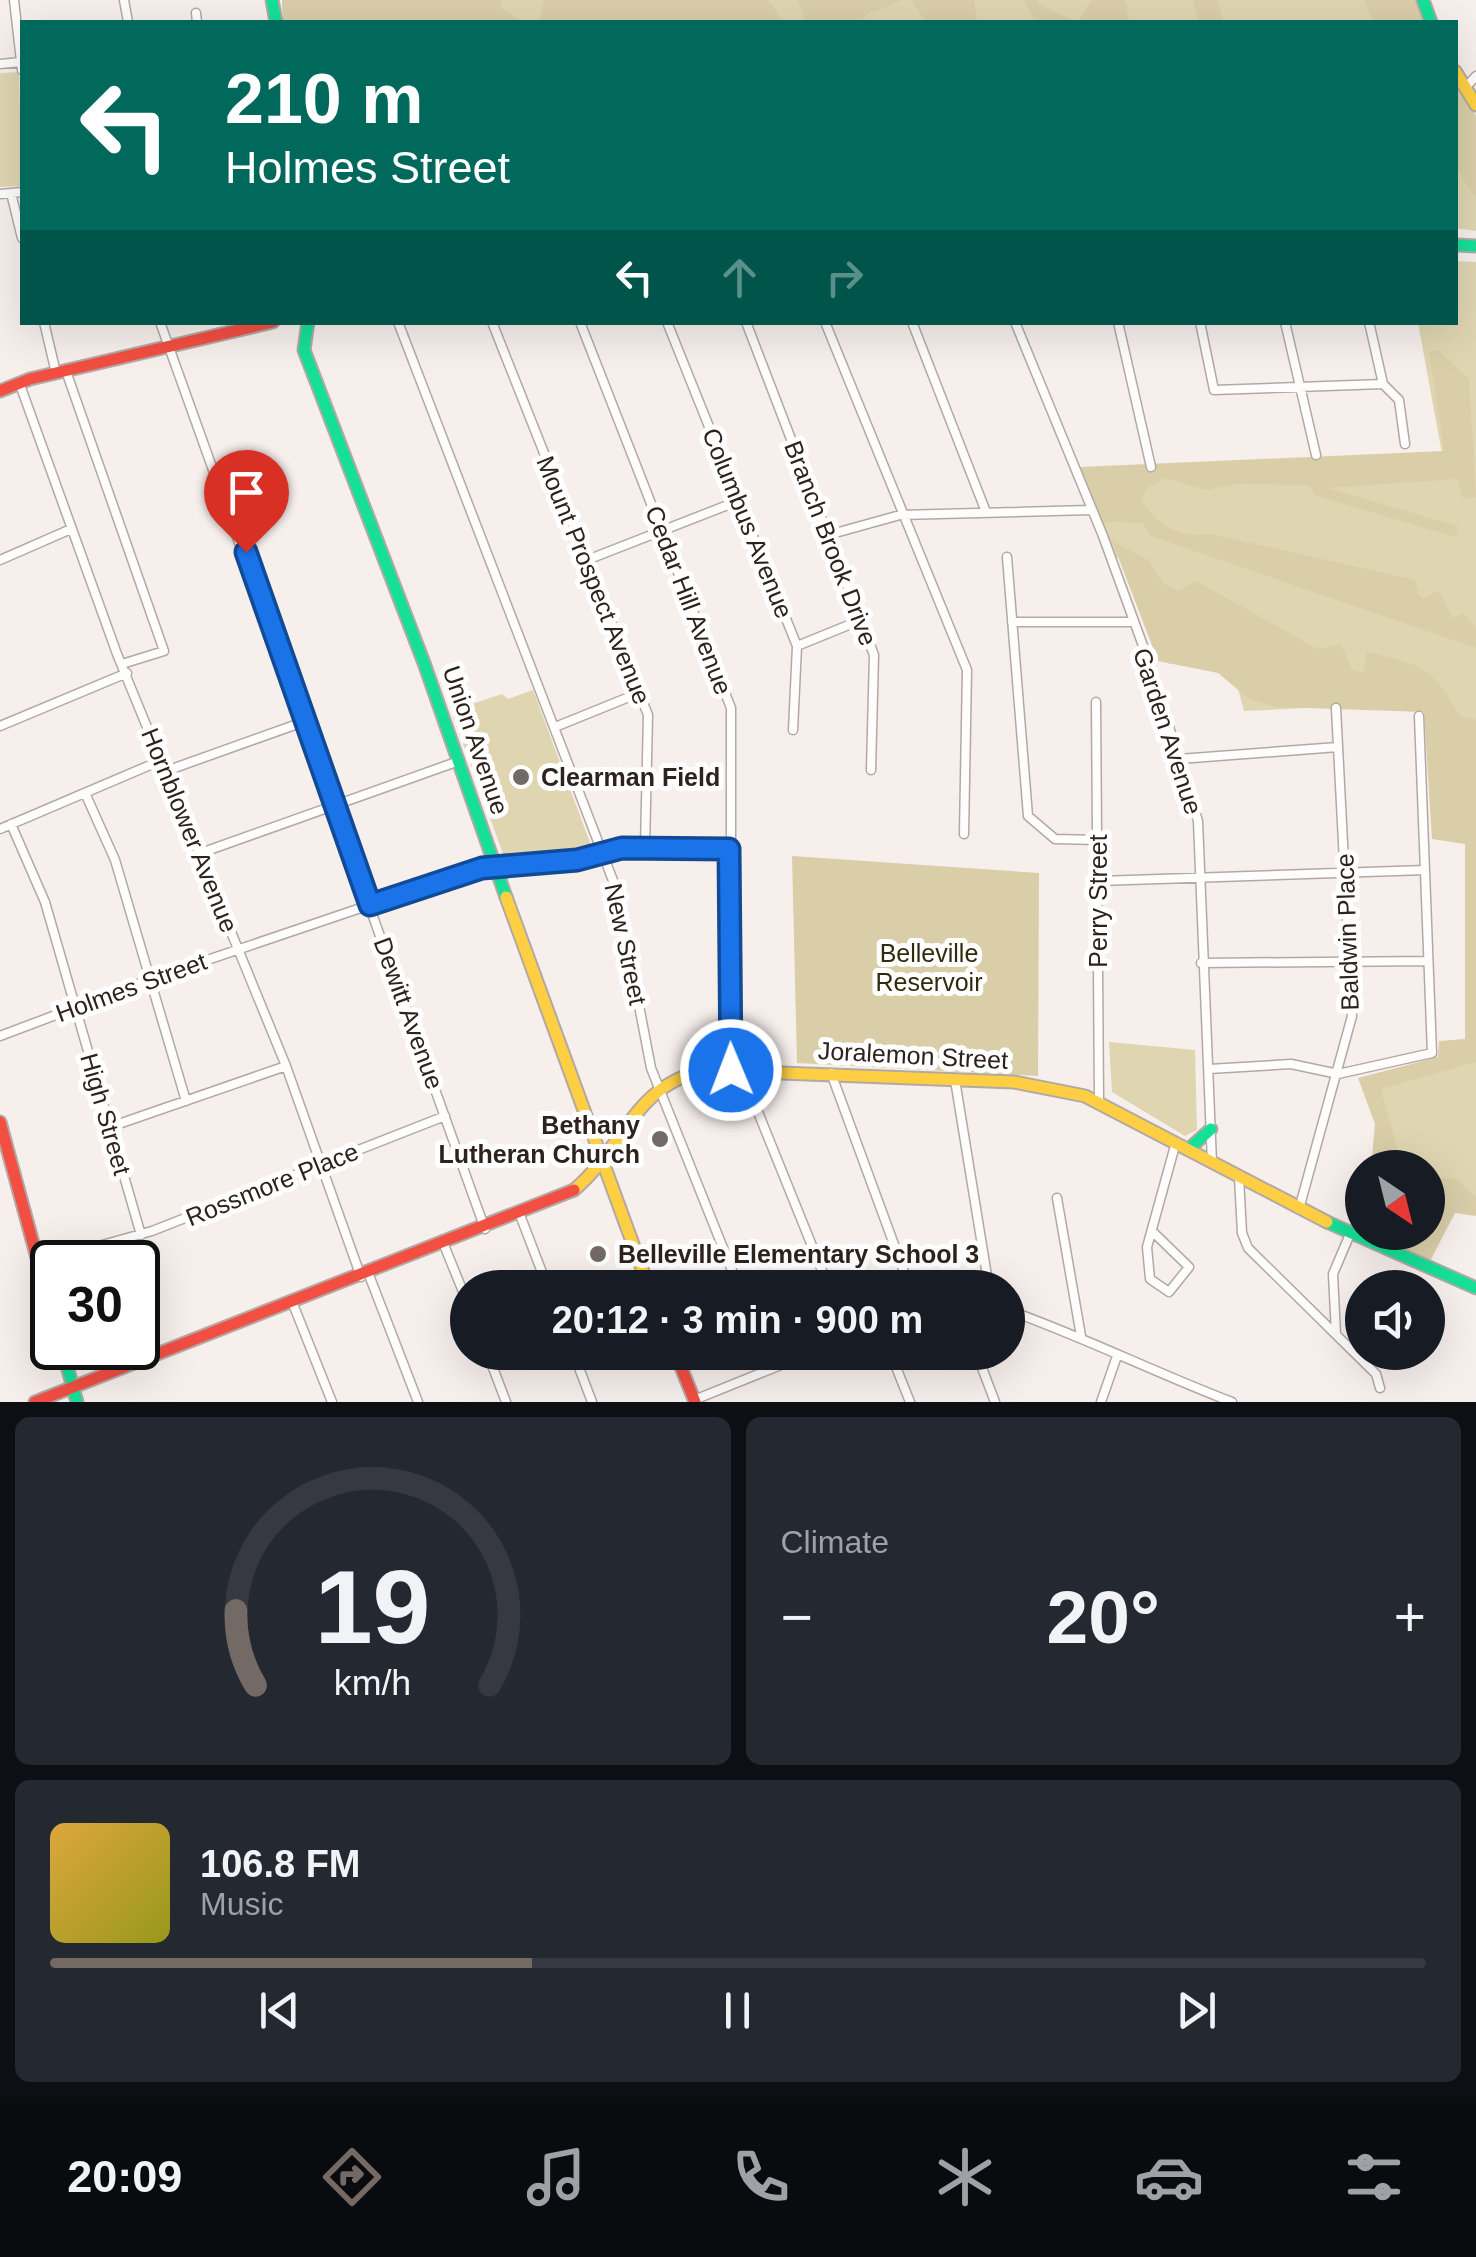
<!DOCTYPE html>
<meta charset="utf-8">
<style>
body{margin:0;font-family:Arial,sans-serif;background:#242831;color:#f1f3f6;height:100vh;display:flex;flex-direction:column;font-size:38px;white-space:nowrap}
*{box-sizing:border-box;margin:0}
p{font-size:32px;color:#9ea1a6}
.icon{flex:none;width:55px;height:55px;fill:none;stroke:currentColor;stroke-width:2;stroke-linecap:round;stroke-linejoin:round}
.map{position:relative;height:1402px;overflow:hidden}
.panel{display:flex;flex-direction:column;gap:15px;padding:15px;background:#0d0f14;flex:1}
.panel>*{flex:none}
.top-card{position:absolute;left:20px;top:20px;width:1438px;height:305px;border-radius:0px;box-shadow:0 10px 40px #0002;background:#00695c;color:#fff;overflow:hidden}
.needle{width:65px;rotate:145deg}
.controls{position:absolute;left:1345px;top:1150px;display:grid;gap:20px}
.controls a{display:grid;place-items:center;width:100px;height:100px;border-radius:50%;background:#171b24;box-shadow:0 10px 40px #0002;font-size:50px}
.speed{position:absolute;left:30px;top:1240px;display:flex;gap:20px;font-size:50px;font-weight:700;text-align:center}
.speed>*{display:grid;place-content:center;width:130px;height:130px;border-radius:50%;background:#171b24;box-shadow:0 10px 40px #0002;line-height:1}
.speed .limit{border:5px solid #111;border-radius:15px;background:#fff;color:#111}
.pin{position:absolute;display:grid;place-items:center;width:85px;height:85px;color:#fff;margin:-102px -42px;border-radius:50% 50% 50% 0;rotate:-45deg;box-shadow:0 0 10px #0007}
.pin .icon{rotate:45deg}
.me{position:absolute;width:110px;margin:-55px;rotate:359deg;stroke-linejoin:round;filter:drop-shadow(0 0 8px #0008)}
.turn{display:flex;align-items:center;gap:35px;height:210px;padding:0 40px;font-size:45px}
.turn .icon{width:130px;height:130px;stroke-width:2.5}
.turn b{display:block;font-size:70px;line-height:85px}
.lanes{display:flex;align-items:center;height:95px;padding:0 40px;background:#0003;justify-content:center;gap:50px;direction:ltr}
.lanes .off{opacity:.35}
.big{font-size:75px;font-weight:600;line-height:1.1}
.panel .widget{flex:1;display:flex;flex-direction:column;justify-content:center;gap:15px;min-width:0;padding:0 35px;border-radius:15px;background:#242831}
.panel .dial{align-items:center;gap:0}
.dial svg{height:260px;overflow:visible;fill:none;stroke:#363941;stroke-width:7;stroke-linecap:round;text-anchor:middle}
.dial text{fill:#f1f3f6;stroke:none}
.song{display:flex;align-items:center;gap:30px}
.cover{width:120px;height:120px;border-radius:15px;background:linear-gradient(135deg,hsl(40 70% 55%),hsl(60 70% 35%))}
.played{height:10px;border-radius:5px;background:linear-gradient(90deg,#746a65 35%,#363941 35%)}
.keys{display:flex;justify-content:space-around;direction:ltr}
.heat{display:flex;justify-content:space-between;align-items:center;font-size:55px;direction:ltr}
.panel .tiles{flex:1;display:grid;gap:15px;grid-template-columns:1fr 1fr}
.widget:last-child{grid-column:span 2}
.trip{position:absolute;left:450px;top:1270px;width:575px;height:100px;border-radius:50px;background:#171b24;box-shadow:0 10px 40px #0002;font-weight:600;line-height:100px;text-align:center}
.tabs{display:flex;height:160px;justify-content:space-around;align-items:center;background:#090b0e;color:#9ea1a6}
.tabs .icon{width:70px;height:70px}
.tabs .active{color:#746a65}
.tabs b{font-size:45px;color:#f1f3f6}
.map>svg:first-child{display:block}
.green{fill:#dfd5b1}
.forest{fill:#d9cea8}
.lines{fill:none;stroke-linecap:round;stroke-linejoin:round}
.street-casing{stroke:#b2a9a5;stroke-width:11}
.fast-casing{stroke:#b2a9a5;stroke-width:15}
.slow-casing{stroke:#b2a9a5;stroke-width:15}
.jam-casing{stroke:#b2a9a5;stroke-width:15}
.street{stroke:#fefdfc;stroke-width:8}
.fast{stroke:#16e098;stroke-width:11}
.slow{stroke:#ffcf43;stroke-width:11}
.jam{stroke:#f24e42;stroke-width:11}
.route-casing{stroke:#114b97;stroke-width:25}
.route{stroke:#1a73e8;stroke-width:18}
.poi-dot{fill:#746a65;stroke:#fff;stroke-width:4}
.labels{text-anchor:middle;stroke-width:10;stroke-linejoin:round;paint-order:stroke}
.street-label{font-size:25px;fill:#2e221d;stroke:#fff}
.poi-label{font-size:25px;font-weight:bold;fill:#2e221d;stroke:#fff;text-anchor:start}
.park-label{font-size:25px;fill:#312b0d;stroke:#fff}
</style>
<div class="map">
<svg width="1476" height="1402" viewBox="0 0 1476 1402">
<rect width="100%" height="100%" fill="#f7efec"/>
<path class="green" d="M 282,0 L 1419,0 L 1426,22 L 283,22 Z
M 19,72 L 22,186 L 0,187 L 0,73 Z
M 1455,77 L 1476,116 L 1476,231 L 1455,228 Z
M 1455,261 L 1476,262 L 1476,1202 L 1428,1188 L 1428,1168 L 1378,1167 L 1386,1148 L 1366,1077 L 1441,1060 L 1472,1042 L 1469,831 L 1429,702 L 1244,711 L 1231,663 L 1169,664 L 1135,561 L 1105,555 L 1072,469 L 1443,459 L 1418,323 L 1455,322 Z
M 533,690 L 592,848 L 505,859 L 451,711 L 502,694 L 508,699 Z
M 1109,1042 L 1195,1050 L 1197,1130 L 1185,1136 L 1112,1092 Z"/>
<path class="forest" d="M 282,0 L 502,0 L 501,7 L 521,22 L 283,22 Z
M 544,0 L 768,0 L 784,22 L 539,22 Z
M 798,0 L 903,0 L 866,15 L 860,22 L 806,22 Z
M 911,0 L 974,0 L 977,22 L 926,22 Z
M 1024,0 L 1038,0 L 1039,5 L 1077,22 L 1035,22 Z
M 1092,0 L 1125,0 L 1129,22 L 1078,22 Z
M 1193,0 L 1217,0 L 1224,22 L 1198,22 Z
M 1364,0 L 1419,0 L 1426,22 L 1374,22 Z
M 1455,77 L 1476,116 L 1476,199 L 1455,166 Z
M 1438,350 L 1469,379 L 1476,497 L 1463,499 L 1457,479 L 1327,488 L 1458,526 L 1456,537 L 1316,496 L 1309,485 L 1236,484 L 1206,490 L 1164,478 L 1146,489 L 1141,500 C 1160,527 1177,538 1211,534 L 1415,580 L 1418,595 L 1424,598 L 1439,590 L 1452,618 L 1464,614 L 1476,628 L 1476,648 L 1151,536 L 1142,523 L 1102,522 L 1080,467 L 1444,451 L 1429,352 Z
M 1112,541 L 1148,560 L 1163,583 L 1178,591 L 1197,581 L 1317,649 L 1341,644 L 1352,670 L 1363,673 L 1367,652 C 1419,664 1434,667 1460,716 L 1476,720 L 1476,1062 L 1381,1089 L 1397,1147 L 1391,1167 L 1371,1167 L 1375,1124 L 1358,1078 L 1438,1057 L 1439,1041 L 1465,1039 L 1465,844 L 1432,839 L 1424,712 L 1277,707 L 1249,699 L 1218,673 L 1158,661 Z
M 792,856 L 1039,873 L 1038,1076 L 797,1063 Z
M 1430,1177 L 1456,1179 L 1476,1198 L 1476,1216 L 1455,1213 L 1430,1261 L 1390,1247 L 1398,1233 L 1428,1232 Z"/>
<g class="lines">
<defs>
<path id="street" d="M 14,0 L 22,70
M 124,0 L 128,22
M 196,13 L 197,22
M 0,64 L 21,62
M 1465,88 L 1476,76
M 11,193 L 22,238
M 0,194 L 22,192
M 44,322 L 56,373
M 160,322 L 485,1229
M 398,322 L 617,891 L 651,1068 L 739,1288
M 492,322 L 648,715 L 645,847
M 580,322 L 731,708 L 731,1070
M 667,322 L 797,646 L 793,730
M 746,322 L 874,655 L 871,770
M 825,322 L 967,670 L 964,834
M 912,322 L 986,512
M 1015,322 L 1103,536 L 1150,665 L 1198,821 L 1212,1163
M 1118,322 L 1151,467
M 1200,322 L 1214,390 L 1383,384
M 1285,322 L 1316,455
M 1369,322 L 1383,384
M 66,371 L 164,651 L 122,664
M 19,382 L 117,654 L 286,1066 L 361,1277
M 1383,384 L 1399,400 L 1405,444
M 828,535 L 900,515 L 1090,510
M 1007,557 L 1028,816 L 1055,839 L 1098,840
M 0,560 L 71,529
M 587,560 L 738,501
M 1012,622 L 1131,622
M 797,646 L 861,620
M 1096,702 L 1099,1101
M 0,726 L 127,673
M 555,727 L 639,693
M 1179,759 L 1338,747
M 166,771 L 306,721
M 85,793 L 115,860 L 186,1101
M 11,824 L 45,902 L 141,1235
M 0,829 L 162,760
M 198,854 L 459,761
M 1099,881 L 1425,870
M 1201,963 L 1428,961
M 0,1036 L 151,979 L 482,867 L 577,860 L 623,848 L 729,849
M 1209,1069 L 1291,1064 L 1338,1074 L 1432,1053 L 1419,716
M 741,1070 L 829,1288
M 831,1073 L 910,1288
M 955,1080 L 989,1288
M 110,1127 L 286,1066
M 1239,1177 L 1242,1233 L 1248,1248 L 1376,1374 L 1380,1388
M 1057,1198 L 1081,1336
M 1299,1209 L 1352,1016 L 1336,708
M 520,1215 L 548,1288
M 1154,1233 L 1189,1267 L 1169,1292 L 1150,1279 L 1147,1247 L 1176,1142
M 444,1245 L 468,1304
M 38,1263 L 152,1231 L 445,1116
M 369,1275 L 418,1402
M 293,1304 L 332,1402
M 1008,1310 C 1084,1337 1156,1373 1232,1402
M 1336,1334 L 1333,1274 L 1350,1234
M 487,1352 L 506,1402
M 573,1352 L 592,1402
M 766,1352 L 772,1368
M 890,1352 L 910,1402
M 976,1352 L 995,1402
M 694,1400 L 813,1352
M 1101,1402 L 1117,1356"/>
<path id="fast" d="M 272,0 L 276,22
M 1423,0 L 1431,22
M 1455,245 L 1476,246
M 308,322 L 304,350 L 424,663 L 506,897
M 1189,1149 L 1211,1129
M 1327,1222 L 1476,1288
M 62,1348 L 77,1402"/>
<path id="slow" d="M 1455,71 L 1476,105
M 506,897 L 649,1288
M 574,1190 C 625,1147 632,1086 705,1070 L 1014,1082 L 1085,1096 L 1327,1222"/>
<path id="jam" d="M 0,391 L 30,379 L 273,322
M 0,1122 L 52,1313
M 675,1352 L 695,1402
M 35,1402 L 574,1190"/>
</defs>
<use href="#street" class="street-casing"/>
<use href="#fast" class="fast-casing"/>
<use href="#slow" class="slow-casing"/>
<use href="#jam" class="jam-casing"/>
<use href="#street" class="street"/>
<use href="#fast" class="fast"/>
<use href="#slow" class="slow"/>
<use href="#jam" class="jam"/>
</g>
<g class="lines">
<defs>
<path id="route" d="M 246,552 L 370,905 L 482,868 L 577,860 L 622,848 L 729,849 L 731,1070"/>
</defs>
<use href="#route" class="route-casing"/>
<use href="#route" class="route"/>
</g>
<g class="poi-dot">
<circle cx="521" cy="777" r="10"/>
<circle cx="660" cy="1139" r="10"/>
<circle cx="598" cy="1254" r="10"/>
</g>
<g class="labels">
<g class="street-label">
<text transform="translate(748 523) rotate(68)" y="9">Columbus Avenue</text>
<text transform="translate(831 543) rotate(69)" y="9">Branch Brook Drive</text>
<text transform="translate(594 580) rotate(68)" y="9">Mount Prospect Avenue</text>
<text transform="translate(689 600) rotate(69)" y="9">Cedar Hill Avenue</text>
<text transform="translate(1168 731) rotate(72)" y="9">Garden Avenue</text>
<text transform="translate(476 740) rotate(71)" y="9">Union Avenue</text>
<text transform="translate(190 830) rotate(68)" y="9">Hornblower Avenue</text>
<text transform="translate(1098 901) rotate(-90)" y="9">Perry Street</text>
<text transform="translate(1347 932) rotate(-92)" y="9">Baldwin Place</text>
<text transform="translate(626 944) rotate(78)" y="9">New Street</text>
<text transform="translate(131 987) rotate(-20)" y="9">Holmes Street</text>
<text transform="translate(409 1013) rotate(70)" y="9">Dewitt Avenue</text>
<text transform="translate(913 1055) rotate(3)" y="9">Joralemon Street</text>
<text transform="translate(106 1114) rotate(74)" y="9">High Street</text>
<text transform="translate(272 1184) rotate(-22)" y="9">Rossmore Place</text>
</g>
<g class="poi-label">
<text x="541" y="786">Clearman Field</text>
<text x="640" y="1134" text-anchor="end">Bethany<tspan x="640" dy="29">Lutheran Church</tspan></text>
<text x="618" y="1263">Belleville Elementary School 3</text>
</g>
<g class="park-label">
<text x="929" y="962">Belleville<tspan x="929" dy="29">Reservoir</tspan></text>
</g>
</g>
</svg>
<div class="controls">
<a><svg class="needle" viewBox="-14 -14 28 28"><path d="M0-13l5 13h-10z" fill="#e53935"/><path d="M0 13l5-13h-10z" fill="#9ea1a6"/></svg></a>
<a><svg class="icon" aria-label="sound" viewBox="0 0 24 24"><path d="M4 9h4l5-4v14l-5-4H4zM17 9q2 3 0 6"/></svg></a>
</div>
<div class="speed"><div class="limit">30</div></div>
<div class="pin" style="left:246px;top:552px;background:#d93025"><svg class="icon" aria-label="arrive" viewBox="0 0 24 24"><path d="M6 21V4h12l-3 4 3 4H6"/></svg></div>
<svg class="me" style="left:731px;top:1070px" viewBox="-20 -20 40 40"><circle r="17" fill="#1a73e8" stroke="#fff" stroke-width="3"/><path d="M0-11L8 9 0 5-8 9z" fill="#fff"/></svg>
<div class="trip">20:12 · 3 min · 900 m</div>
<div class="top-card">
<div class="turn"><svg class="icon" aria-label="left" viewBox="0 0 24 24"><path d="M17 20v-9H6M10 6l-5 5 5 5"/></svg><div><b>210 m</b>Holmes Street</div></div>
<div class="lanes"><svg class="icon" aria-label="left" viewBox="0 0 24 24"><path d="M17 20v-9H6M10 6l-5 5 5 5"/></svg><svg class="icon off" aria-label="ahead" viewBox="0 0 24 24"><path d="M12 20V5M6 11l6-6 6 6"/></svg><svg class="icon off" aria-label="right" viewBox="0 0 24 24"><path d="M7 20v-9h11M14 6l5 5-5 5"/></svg></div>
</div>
</div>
<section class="panel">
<div class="tiles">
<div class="widget dial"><svg viewBox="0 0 100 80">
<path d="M14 69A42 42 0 1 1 86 69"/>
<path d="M14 69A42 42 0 0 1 8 46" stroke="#746a65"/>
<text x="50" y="56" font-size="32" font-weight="700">19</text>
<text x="50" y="72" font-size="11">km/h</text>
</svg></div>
<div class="widget"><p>Climate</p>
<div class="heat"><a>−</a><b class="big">20°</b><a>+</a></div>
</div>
<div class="widget">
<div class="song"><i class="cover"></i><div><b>106.8 FM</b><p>Music</p></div></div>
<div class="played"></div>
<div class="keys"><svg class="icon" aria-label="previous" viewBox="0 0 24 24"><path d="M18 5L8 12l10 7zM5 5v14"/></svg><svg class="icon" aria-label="pause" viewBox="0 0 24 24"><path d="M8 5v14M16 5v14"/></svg><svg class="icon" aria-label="next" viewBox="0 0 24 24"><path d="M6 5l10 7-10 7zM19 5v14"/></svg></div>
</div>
</div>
</section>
<nav class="tabs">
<b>20:09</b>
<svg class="icon active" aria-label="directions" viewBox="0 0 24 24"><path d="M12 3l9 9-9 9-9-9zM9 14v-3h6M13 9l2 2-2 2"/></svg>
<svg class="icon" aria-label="music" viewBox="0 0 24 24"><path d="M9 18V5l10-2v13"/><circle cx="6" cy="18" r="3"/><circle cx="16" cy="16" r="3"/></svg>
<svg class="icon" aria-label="phone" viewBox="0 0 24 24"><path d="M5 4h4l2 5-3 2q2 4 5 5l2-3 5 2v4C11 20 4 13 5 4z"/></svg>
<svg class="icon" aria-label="climate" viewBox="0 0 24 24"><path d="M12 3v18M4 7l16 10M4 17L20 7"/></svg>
<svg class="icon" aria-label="car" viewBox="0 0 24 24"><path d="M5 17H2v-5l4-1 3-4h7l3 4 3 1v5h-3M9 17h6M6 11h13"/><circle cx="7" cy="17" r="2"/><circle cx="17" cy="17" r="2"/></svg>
<svg class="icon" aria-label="filters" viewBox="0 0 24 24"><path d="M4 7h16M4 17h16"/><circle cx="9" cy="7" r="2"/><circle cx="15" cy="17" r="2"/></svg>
</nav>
